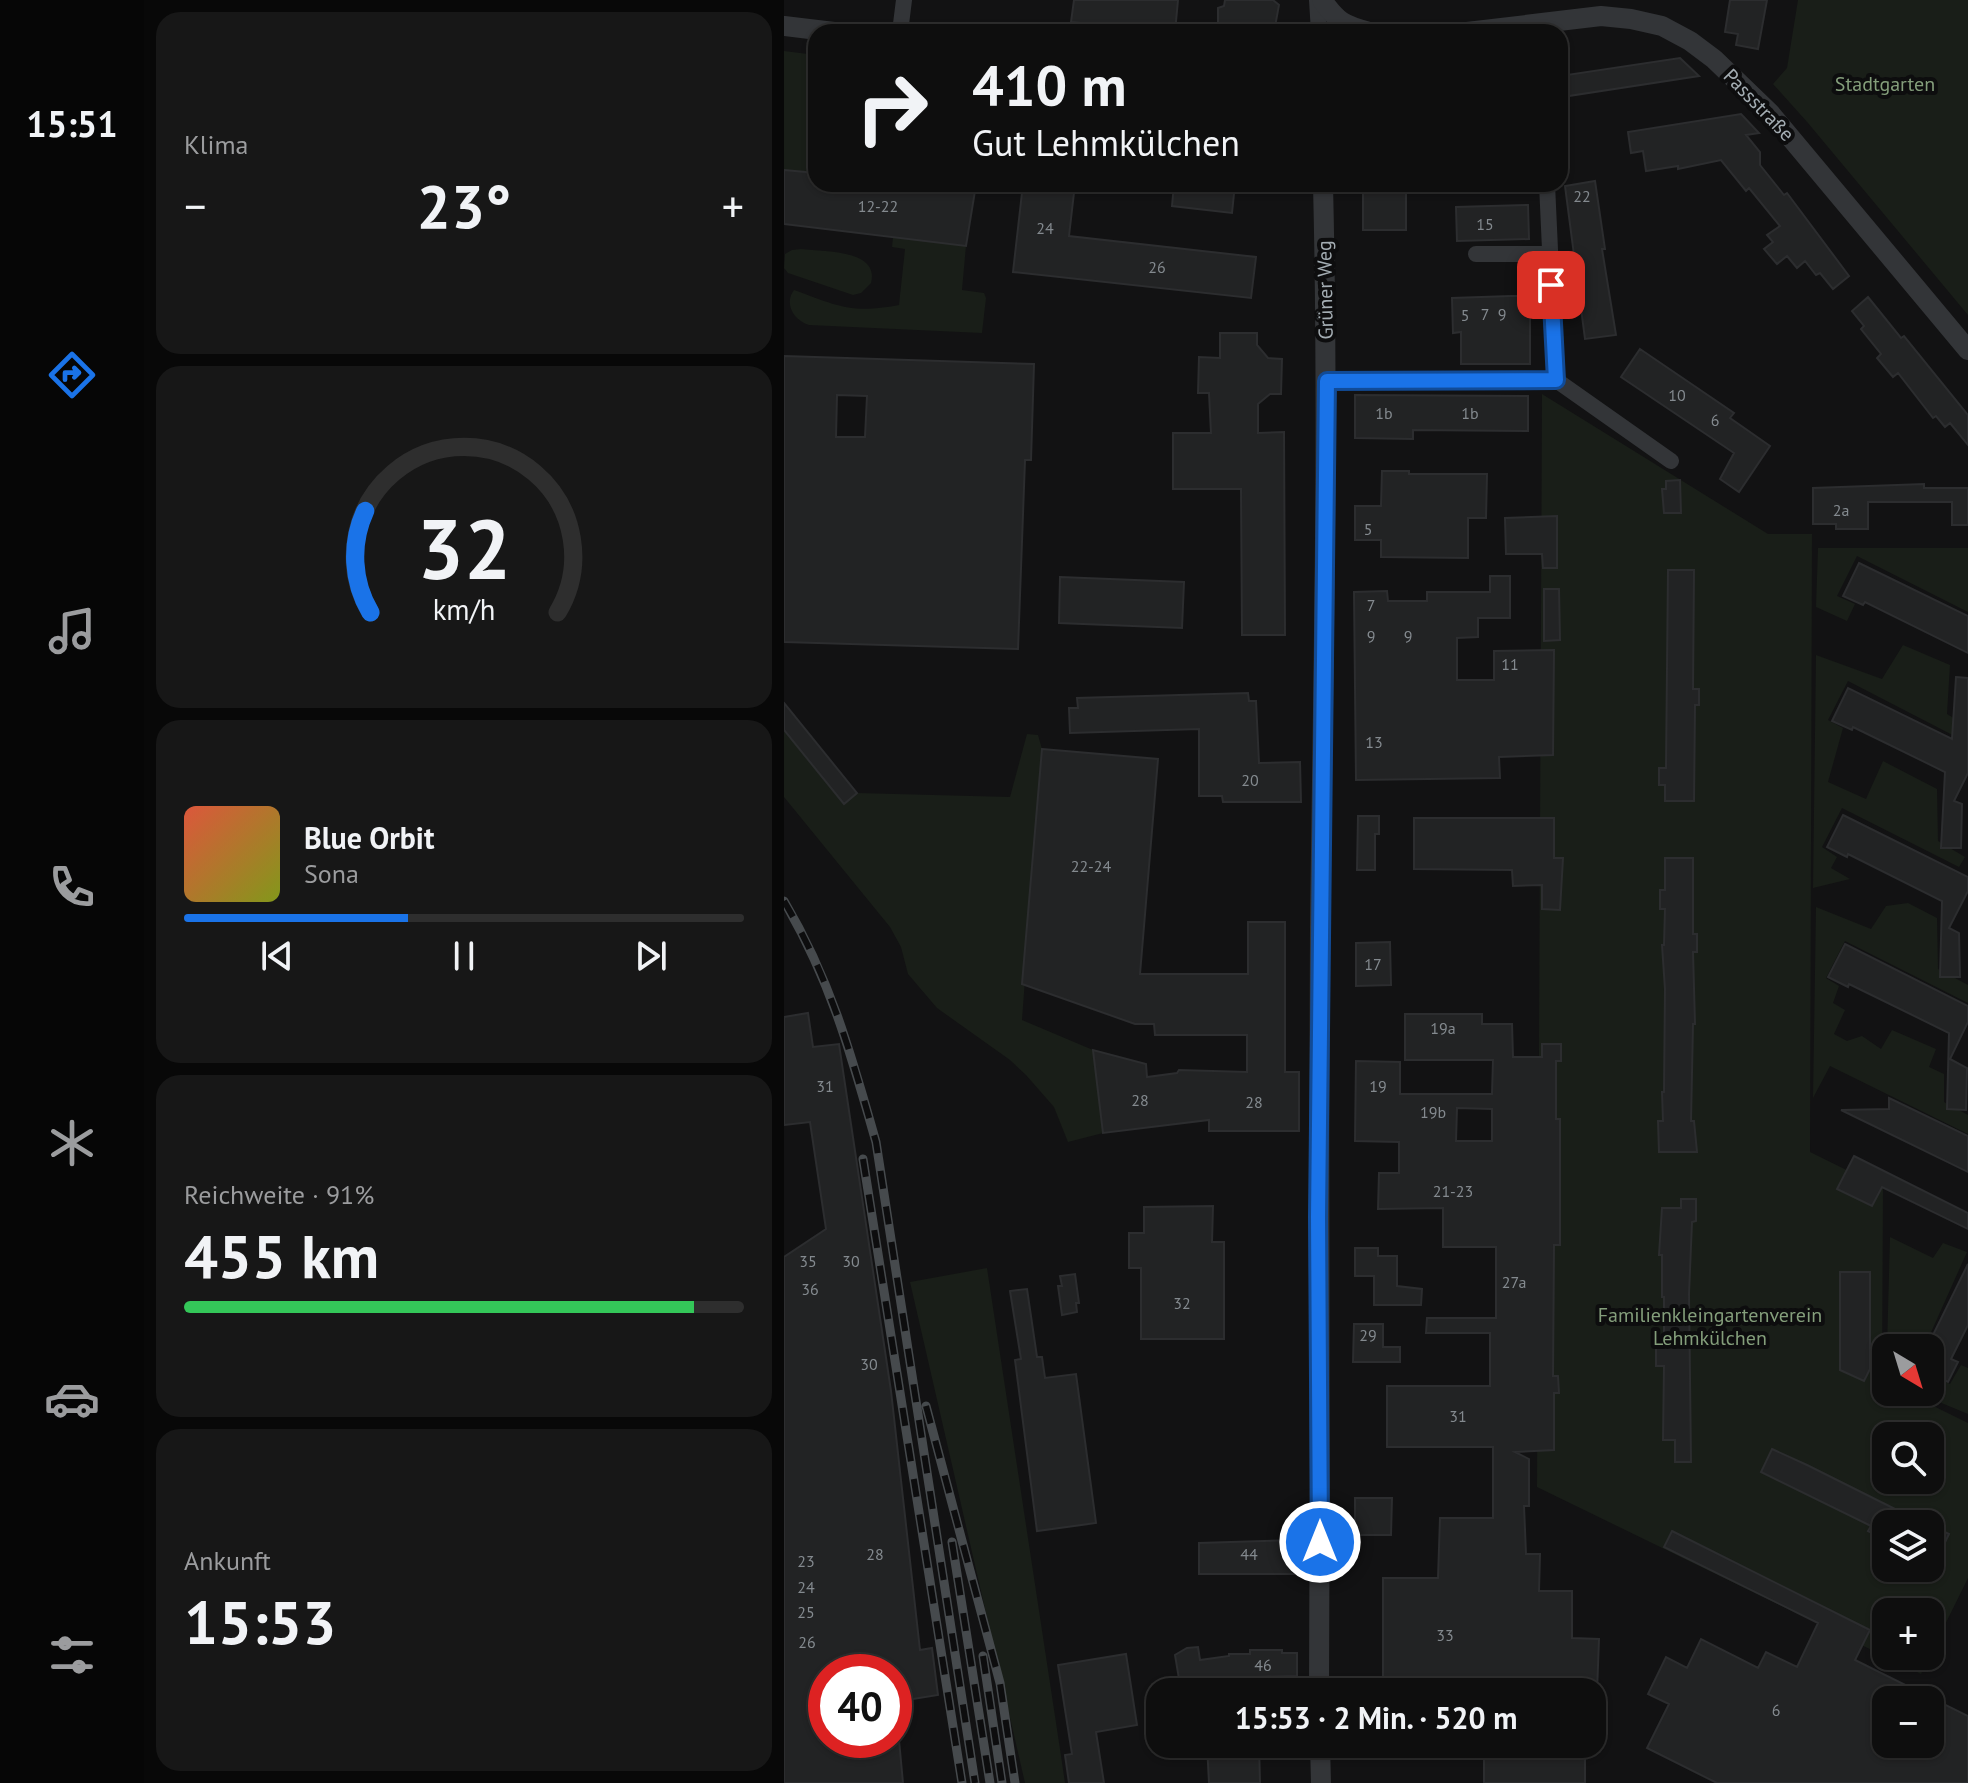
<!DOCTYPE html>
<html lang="de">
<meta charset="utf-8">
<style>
body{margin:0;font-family:"PT Sans",sans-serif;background:#171717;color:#f1f3f6;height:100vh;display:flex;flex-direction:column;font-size:30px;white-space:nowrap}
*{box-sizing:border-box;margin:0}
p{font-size:26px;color:#9b9c9e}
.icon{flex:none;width:44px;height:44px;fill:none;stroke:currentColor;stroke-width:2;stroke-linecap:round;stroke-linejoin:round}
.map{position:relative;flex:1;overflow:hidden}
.drawer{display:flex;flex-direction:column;gap:12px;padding:12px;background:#080808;width:640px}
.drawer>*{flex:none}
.top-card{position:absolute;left:24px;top:24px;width:760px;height:168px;border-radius:24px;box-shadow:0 2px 6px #0004,0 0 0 2px #2e2e2e;background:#0e0e0e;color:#f1f3f6;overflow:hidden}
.needle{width:52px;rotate:142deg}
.controls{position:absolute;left:1088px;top:1334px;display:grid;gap:16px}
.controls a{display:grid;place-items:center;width:72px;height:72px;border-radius:16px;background:#0e0e0e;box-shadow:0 2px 6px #0004,0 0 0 2px #2e2e2e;font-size:40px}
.speed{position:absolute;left:24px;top:1654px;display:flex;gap:16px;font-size:40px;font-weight:700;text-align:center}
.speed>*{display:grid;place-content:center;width:104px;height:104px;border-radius:50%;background:#0e0e0e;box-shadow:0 2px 6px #0004,0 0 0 2px #2e2e2e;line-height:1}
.speed .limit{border:12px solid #d22;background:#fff;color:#111}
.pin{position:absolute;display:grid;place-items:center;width:68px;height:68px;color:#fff;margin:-34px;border-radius:16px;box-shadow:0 4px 12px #0006}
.me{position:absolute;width:88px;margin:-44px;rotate:0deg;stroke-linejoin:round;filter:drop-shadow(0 0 6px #0008)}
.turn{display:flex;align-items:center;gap:28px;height:168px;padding:0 32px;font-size:36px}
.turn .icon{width:104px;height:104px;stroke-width:2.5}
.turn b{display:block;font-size:56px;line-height:68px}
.big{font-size:60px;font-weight:800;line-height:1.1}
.drawer .card{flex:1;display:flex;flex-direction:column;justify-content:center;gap:12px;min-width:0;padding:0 28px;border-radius:24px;background:#171717}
.drawer .dial{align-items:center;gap:0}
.dial svg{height:208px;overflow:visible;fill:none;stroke:#2e2e2e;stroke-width:7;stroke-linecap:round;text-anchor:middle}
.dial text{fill:#f1f3f6;stroke:none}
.song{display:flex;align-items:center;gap:24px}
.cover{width:96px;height:96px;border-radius:12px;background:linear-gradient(135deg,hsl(10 70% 55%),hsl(70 70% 35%))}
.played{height:8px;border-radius:4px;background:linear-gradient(90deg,#1a73e8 40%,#2e2e2e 40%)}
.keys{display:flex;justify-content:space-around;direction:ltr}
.heat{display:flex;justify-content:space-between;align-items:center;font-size:44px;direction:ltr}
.charge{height:12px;border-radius:6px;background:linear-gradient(90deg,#34c759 91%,#2e2e2e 0)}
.trip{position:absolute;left:362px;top:1678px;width:460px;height:80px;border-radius:24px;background:#0e0e0e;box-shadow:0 2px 6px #0004,0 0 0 2px #2e2e2e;font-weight:800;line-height:80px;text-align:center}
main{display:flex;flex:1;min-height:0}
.dock{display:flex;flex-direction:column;width:144px;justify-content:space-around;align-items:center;background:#060606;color:#9b9c9e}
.dock .icon{width:56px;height:56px}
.dock .current{color:#1a73e8}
.dock b{font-size:36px;color:#f1f3f6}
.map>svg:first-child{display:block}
.green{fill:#191e18;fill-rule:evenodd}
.building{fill:#222324;stroke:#2c2d2f;stroke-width:2;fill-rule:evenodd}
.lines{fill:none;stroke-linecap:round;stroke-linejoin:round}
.minor{stroke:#333538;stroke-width:16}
.tertiary{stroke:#333538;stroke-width:20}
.rail-casing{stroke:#464a4d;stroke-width:9}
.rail{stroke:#0d0d0e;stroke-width:6;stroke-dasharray:18;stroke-linecap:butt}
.route-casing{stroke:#114b97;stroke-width:20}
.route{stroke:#1a73e8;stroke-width:14}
.labels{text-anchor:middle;stroke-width:8;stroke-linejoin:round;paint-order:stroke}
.number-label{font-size:16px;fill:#848a8f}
.park-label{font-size:20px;fill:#849e7b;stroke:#0d0d0e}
.street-label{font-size:20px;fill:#a4adb3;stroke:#0d0d0e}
</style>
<main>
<nav class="dock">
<b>15:51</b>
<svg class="icon current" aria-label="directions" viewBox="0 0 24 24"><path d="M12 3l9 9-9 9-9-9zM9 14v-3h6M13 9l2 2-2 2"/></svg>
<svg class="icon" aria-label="music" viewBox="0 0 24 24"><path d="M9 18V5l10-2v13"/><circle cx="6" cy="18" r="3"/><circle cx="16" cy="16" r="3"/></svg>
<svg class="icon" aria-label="phone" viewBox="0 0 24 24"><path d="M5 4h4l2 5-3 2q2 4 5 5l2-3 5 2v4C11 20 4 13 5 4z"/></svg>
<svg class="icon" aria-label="climate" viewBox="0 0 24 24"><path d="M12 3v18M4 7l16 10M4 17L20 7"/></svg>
<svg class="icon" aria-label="car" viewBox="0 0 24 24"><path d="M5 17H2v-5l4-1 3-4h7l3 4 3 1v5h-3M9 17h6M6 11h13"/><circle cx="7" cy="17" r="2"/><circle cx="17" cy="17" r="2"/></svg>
<svg class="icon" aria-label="filters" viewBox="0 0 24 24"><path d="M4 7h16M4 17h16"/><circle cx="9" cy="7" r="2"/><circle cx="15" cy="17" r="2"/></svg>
</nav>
<section class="drawer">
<div class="card"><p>Klima</p>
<div class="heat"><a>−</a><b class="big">23°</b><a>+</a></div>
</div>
<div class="card dial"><svg viewBox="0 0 100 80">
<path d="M14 69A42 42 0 1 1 86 69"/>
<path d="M14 69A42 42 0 0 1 12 30" stroke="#1a73e8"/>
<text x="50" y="56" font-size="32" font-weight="700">32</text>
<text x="50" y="72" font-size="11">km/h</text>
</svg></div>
<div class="card">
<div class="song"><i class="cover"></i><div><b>Blue Orbit</b><p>Sona</p></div></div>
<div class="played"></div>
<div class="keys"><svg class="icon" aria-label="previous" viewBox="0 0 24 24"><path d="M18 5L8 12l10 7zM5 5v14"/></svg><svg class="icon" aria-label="pause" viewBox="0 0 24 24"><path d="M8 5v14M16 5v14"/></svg><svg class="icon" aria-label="next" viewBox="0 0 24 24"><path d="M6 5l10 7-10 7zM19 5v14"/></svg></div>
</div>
<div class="card"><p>Reichweite · 91%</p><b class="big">455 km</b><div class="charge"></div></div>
<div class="card"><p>Ankunft</p><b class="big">15:53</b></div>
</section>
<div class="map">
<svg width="1184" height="1783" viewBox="0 0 1184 1783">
<rect width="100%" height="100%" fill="#121213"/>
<path class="green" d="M 1014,0 L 1184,0 L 1184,315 L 1024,123 L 989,84 L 1003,68 Z
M 0,51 L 32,55 L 32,89 L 27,102 L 32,116 L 32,173 L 0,170 Z
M 109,237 L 182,246 L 178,290 L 200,293 L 202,298 L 198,333 L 25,325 C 9,320 0,303 10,290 C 54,306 67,314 115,305 L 121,249 L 108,247 Z
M 17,249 C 39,252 96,249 87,283 L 77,293 L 69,295 L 4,273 L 0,268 L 1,254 L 8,250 Z
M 758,394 L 984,534 L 1028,534 L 1026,1152 L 1099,1188 L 1098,1381 L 1102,1383 L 1102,1392 L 1121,1392 L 1184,1423 L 1184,1578 L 1146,1655 L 1146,1612 L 1102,1612 L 1102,1656 L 1146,1656 L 1137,1674 L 753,1487 ZM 1102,1436 L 1146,1436 L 1146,1480 L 1102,1480 ZM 1102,1524 L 1146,1524 L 1146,1568 L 1102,1568 Z
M 1034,548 L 1184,548 L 1184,612 L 1073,556 L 1053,596 L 1071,604 L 1063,621 L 1032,607 Z
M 1119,645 L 1166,665 L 1163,714 L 1184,727 L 1184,743 L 1064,681 L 1044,720 L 1059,728 L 1044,782 L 1082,799 L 1099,761 L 1153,789 L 1154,841 L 1181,857 L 1175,867 L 1058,808 L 1038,847 L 1053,857 L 1047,868 L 1066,879 L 1029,888 L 1032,655 L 1098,679 Z
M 0,730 L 60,803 L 73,793 L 226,797 L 243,734 L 254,735 L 258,749 L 238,1020 L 309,1050 L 319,1133 L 284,1142 L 270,1107 L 242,1075 L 226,1060 L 153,1008 L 124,974 L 117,947 L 106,927 L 0,797 Z
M 1124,903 L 1153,918 L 1154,969 L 1184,985 L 1184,1003 L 1061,941 L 1042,978 L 1055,986 L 1049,1003 L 1061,1010 L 1050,1034 L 1063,1041 L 1078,1036 L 1097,1049 L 1108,1030 L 1152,1049 L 1145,1067 L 1160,1074 L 1160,1102 L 1184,1115 L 1184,1134 L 1046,1066 L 1029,1098 L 1032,907 L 1087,929 L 1102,906 Z
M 1106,1237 L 1149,1258 L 1159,1243 L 1183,1252 L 1140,1348 L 1103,1348 Z
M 203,1268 L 276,1749 L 281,1783 L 241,1783 L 126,1282 Z
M 1177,1365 L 1184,1368 L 1184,1414 L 1131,1392 L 1146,1392 L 1146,1374 L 1166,1384 Z"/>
<path class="building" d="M 290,0 L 394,0 L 391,32 L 287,22 Z
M 441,0 L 489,0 L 495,5 L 490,32 L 446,32 L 434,24 L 434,8 L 440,6 Z
M 946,0 L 983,0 L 974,49 L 952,45 L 954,34 L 941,32 Z
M 896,58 L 915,76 L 778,97 L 776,76 Z
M 957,114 L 975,133 L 962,135 L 976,152 L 976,165 L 1000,195 L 1003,193 L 1065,276 L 1049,289 L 1036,273 L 1032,275 L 1021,261 L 1013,268 L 1003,256 L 993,264 L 980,249 L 989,242 L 983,235 L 996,226 L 965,188 L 962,191 L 937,160 L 894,169 L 894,166 L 862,171 L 859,151 L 847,153 L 844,132 Z
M 0,170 L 32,173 L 32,184 L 125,184 L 191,191 L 182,246 L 0,224 Z
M 811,181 L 821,249 L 818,249 L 832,335 L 801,339 L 781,186 Z
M 239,184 L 291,184 L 285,236 L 472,257 L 467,298 L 229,272 Z
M 390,184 L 451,184 L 448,213 L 388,206 Z
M 579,184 L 622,184 L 622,230 L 579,230 Z
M 744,205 L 745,239 L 673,241 L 672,207 Z
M 727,296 L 746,296 L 746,364 L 677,364 L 677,332 L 669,333 L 668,298 Z
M 1084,297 L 1117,338 L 1120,336 L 1184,415 L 1184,445 L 1166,423 L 1161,427 L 1152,416 L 1149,418 L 1114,373 L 1109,377 L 1093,358 L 1097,354 L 1077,329 L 1080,326 L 1068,311 Z
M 436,333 L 473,333 L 473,345 L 484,358 L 498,359 L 497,394 L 486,394 L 474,404 L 474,433 L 500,432 L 501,635 L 458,635 L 457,489 L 389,489 L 389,433 L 427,433 L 425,393 L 414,393 L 415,357 L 436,358 Z
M 856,349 L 950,413 L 946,418 L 986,446 L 955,492 L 936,479 L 950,453 L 837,377 Z
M 0,356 L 250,364 L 247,460 L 241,460 L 234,649 L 0,642 ZM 53,395 L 83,396 L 81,437 L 52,437 Z
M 571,395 L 744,396 L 744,431 L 629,430 L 629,439 L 571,438 Z
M 598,471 L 625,471 L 625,474 L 703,474 L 702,518 L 684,518 L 684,558 L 597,557 L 597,540 L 571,540 L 571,506 L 597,506 Z
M 896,480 L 897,513 L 880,513 L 878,489 L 882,489 L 882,481 Z
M 1140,484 L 1140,488 L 1184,488 L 1184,525 L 1168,525 L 1168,502 L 1084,502 L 1084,529 L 1052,529 L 1052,524 L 1029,524 L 1029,488 Z
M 773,516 L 773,568 L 759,568 L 758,554 L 722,554 L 721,518 Z
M 1075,563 L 1184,616 L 1184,653 L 1081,602 L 1079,605 L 1059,596 Z
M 884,570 L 910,570 L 909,689 L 915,689 L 915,705 L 911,705 L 910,801 L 881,801 L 881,785 L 875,785 L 875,768 L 882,768 Z
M 706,576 L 726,576 L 726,618 L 694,618 L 694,637 L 673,638 L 673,680 L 710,680 L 710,651 L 770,650 L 769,755 L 715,757 L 716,778 L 572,780 L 570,592 L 603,591 L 604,601 L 643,601 L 643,592 L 706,592 Z
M 276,577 L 400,582 L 398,628 L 275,623 Z
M 760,589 L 775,589 L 776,640 L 760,641 Z
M 1172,677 L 1184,678 L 1184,773 L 1170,801 L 1178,804 L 1177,848 L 1157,848 L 1161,772 L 1069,727 L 1068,730 L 1048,721 L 1064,688 L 1168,739 Z
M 464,693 L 465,701 L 472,701 L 475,763 L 516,762 L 517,802 L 439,802 L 438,796 L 415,796 L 415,729 L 286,733 L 285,708 L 294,708 L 293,698 Z
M 0,703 L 73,793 L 60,804 L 0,730 Z
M 258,749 L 374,759 L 356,974 L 464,974 L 464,922 L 501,922 L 501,1072 L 515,1072 L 515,1131 L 425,1131 L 425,1120 L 319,1133 L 309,1050 L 362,1064 L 363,1077 L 393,1073 L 395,1070 L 463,1072 L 463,1035 L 371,1035 L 370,1024 L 351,1024 L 238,984 Z
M 1059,815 L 1184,877 L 1184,891 L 1165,928 L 1175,933 L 1176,977 L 1156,977 L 1158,901 L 1064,854 L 1063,857 L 1043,847 Z
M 574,816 L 595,816 L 595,834 L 591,834 L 591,870 L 573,870 Z
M 630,818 L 770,818 L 770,858 L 779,858 L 776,910 L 758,909 L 758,885 L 729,886 L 728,870 L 630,869 Z
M 881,858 L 909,858 L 909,934 L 913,934 L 913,952 L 909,952 L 911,1024 L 909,1024 L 907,1121 L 910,1121 L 913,1152 L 875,1152 L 874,1121 L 879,1121 L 878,1092 L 880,1092 L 881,989 L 878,945 L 880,945 L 881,909 L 876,909 L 876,890 L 881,890 Z
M 606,942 L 607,985 L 572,986 L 572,943 Z
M 1061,944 L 1184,1006 L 1184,1022 L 1166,1059 L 1183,1068 L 1182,1110 L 1163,1109 L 1165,1033 L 1065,984 L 1064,987 L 1044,977 Z
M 24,1013 L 29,1047 L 55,1044 L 107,1391 L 136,1650 L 148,1648 L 154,1695 L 110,1702 L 110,1672 L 42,1672 L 42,1740 L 115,1740 L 119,1783 L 0,1783 L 0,1257 L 42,1229 L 26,1122 L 0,1125 L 0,1017 Z
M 621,1014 L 698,1014 L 698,1024 L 728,1024 L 729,1057 L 758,1057 L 758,1044 L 777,1044 L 777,1061 L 772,1061 L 772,1119 L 776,1119 L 776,1245 L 770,1245 L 769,1376 L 774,1376 L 775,1393 L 770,1393 L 770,1450 L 731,1452 L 745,1459 L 745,1506 L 740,1506 L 742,1554 L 756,1554 L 755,1591 L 788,1591 L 788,1638 L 815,1639 L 813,1692 L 599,1692 L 599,1578 L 654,1578 L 656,1518 L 709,1518 L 709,1447 L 603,1447 L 603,1386 L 706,1386 L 706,1333 L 642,1333 L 643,1318 L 712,1318 L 712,1247 L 659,1247 L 659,1208 L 594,1209 L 595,1173 L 615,1173 L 615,1142 L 571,1141 L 572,1061 L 616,1062 L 616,1094 L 708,1094 L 709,1060 L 621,1060 ZM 673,1108 L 708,1109 L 708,1141 L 672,1141 Z
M 1105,1098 L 1184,1136 L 1184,1172 L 1057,1110 L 1105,1109 Z
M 1070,1156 L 1184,1213 L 1184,1229 L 1098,1187 L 1088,1206 L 1053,1189 Z
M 897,1199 L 912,1199 L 912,1221 L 908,1222 L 905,1294 L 907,1462 L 891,1462 L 891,1440 L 879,1440 L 880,1366 L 872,1366 L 872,1347 L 880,1347 L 880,1297 L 878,1297 L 878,1255 L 875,1255 L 878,1208 L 897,1208 Z
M 429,1206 L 428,1242 L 440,1242 L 440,1339 L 357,1339 L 357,1268 L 345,1268 L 345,1233 L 360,1233 L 360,1207 Z
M 571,1248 L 594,1248 L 594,1256 L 613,1256 L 613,1286 L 638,1289 L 637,1305 L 590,1305 L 590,1276 L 571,1276 Z
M 1184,1264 L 1184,1325 L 1167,1359 L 1174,1362 L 1164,1382 L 1146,1373 L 1146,1341 Z
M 1056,1272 L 1086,1272 L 1086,1369 L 1080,1381 L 1056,1370 Z
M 291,1274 L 295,1303 L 292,1303 L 293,1312 L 278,1315 L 274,1286 L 278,1286 L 276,1276 Z
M 243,1289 L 253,1357 L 258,1357 L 261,1378 L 292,1374 L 312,1523 L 253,1531 L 231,1360 L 237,1359 L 226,1291 Z
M 570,1324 L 599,1324 L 599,1347 L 616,1347 L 616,1362 L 569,1362 Z
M 988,1449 L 1023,1465 L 1141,1524 L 1102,1524 L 1100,1539 L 1084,1531 L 1087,1526 L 977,1472 Z
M 571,1498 L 608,1498 L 607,1535 L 571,1535 Z
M 1146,1525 L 1165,1534 L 1146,1574 Z
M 888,1531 L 1086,1630 L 1071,1660 L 1184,1716 L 1184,1783 L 933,1783 L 863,1748 L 885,1704 L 864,1694 L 882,1657 L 903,1668 L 917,1639 L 974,1668 L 982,1652 L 1013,1667 L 1034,1623 L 880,1547 ZM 1102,1700 L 1146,1700 L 1146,1744 L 1102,1744 Z
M 514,1540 L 514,1574 L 415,1574 L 415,1543 Z
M 414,1647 L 416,1660 L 445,1656 L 445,1654 L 466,1654 L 466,1650 L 498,1650 L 498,1653 L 513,1653 L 513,1676 L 471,1677 L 471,1688 L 408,1690 L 407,1684 L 396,1685 L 391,1655 L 403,1648 Z
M 342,1654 L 353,1725 L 312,1732 L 320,1783 L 285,1783 L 281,1755 L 288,1754 L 274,1665 Z
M 423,1744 L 475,1744 L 476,1783 L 425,1783 Z
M 700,1744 L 801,1744 L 801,1783 L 700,1783 Z"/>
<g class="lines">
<path class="minor" d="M 533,0 L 535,32
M 116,32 L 120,0
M 692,254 L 766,254
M 772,380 L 887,461
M 543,381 L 772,380 L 763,184"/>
<path class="tertiary" d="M 538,0 C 554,22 559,25 585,32
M 0,26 L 50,32
M 683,32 L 817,16 L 847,19 L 878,26 L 906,41 L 930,59 L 986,113 L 1184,350
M 535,1692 C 537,1437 534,1182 536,927 C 539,679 545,432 539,184
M 536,1744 L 537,1783"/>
<defs>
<path id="rail" d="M 0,901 C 47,981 67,1054 92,1142 L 191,1783
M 79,1159 L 178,1783
M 142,1406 L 216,1683 L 231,1783
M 168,1542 L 206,1783
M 199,1656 L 218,1783"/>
</defs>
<use href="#rail" class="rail-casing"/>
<use href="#rail" class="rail"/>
</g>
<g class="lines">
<defs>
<path id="route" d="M 536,1542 L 534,1217 L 543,381 L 772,380 L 767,285"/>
</defs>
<use href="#route" class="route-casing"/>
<use href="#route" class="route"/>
</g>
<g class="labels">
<g class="number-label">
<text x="798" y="202">22</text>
<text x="94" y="212">12-22</text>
<text x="701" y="230">15</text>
<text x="261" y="234">24</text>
<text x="373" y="273">26</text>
<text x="701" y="320">7</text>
<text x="718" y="320">9</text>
<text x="681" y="321">5</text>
<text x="893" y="401">10</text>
<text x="600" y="419">1b</text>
<text x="686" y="419">1b</text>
<text x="931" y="426">6</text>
<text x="1057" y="516">2a</text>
<text x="584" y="535">5</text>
<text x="587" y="611">7</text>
<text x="587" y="642">9</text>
<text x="624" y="642">9</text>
<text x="726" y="670">11</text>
<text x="590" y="748">13</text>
<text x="466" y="786">20</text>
<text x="307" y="872">22-24</text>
<text x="589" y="970">17</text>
<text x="659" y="1034">19a</text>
<text x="41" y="1092">31</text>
<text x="594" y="1092">19</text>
<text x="356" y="1106">28</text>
<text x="470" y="1108">28</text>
<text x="649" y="1118">19b</text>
<text x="669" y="1197">21-23</text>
<text x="24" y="1267">35</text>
<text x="67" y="1267">30</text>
<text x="730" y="1288">27a</text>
<text x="26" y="1295">36</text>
<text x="398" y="1309">32</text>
<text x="584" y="1341">29</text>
<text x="85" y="1370">30</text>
<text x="674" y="1422">31</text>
<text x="91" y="1560">28</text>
<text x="465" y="1560">44</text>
<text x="22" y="1567">23</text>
<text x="22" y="1593">24</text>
<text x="22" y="1618">25</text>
<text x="661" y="1641">33</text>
<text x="23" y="1648">26</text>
<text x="479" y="1671">46</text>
<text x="992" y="1716">6</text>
</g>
<g class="park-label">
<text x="1101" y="91">Stadtgarten</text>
<text x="926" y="1322">Familienkleingartenverein<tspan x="926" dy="23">Lehmkülchen</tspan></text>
</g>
<g class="street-label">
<text transform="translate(975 105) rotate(46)" y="7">Passstraße</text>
<text transform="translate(541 290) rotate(-91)" y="7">Grüner Weg</text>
</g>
</g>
</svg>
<div class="controls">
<a><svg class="needle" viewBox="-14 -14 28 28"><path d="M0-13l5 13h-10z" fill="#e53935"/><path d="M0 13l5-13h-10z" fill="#9b9c9e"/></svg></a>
<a><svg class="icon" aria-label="search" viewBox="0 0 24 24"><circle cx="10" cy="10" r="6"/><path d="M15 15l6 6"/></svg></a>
<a><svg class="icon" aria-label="layers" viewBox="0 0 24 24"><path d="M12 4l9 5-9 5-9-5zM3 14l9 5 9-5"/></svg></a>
<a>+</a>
<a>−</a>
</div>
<div class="speed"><div class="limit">40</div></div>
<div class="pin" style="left:767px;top:285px;background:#d93025"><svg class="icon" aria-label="arrive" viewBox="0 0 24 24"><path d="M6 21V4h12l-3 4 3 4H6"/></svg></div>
<svg class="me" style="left:536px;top:1542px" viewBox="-20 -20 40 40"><circle r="17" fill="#1a73e8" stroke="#fff" stroke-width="3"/><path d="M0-11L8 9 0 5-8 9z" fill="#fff"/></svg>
<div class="trip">15:53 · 2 Min. · 520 m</div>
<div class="top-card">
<div class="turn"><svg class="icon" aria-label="right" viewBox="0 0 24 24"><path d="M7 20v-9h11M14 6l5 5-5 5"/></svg><div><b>410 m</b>Gut Lehmkülchen</div></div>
</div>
</div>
</main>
